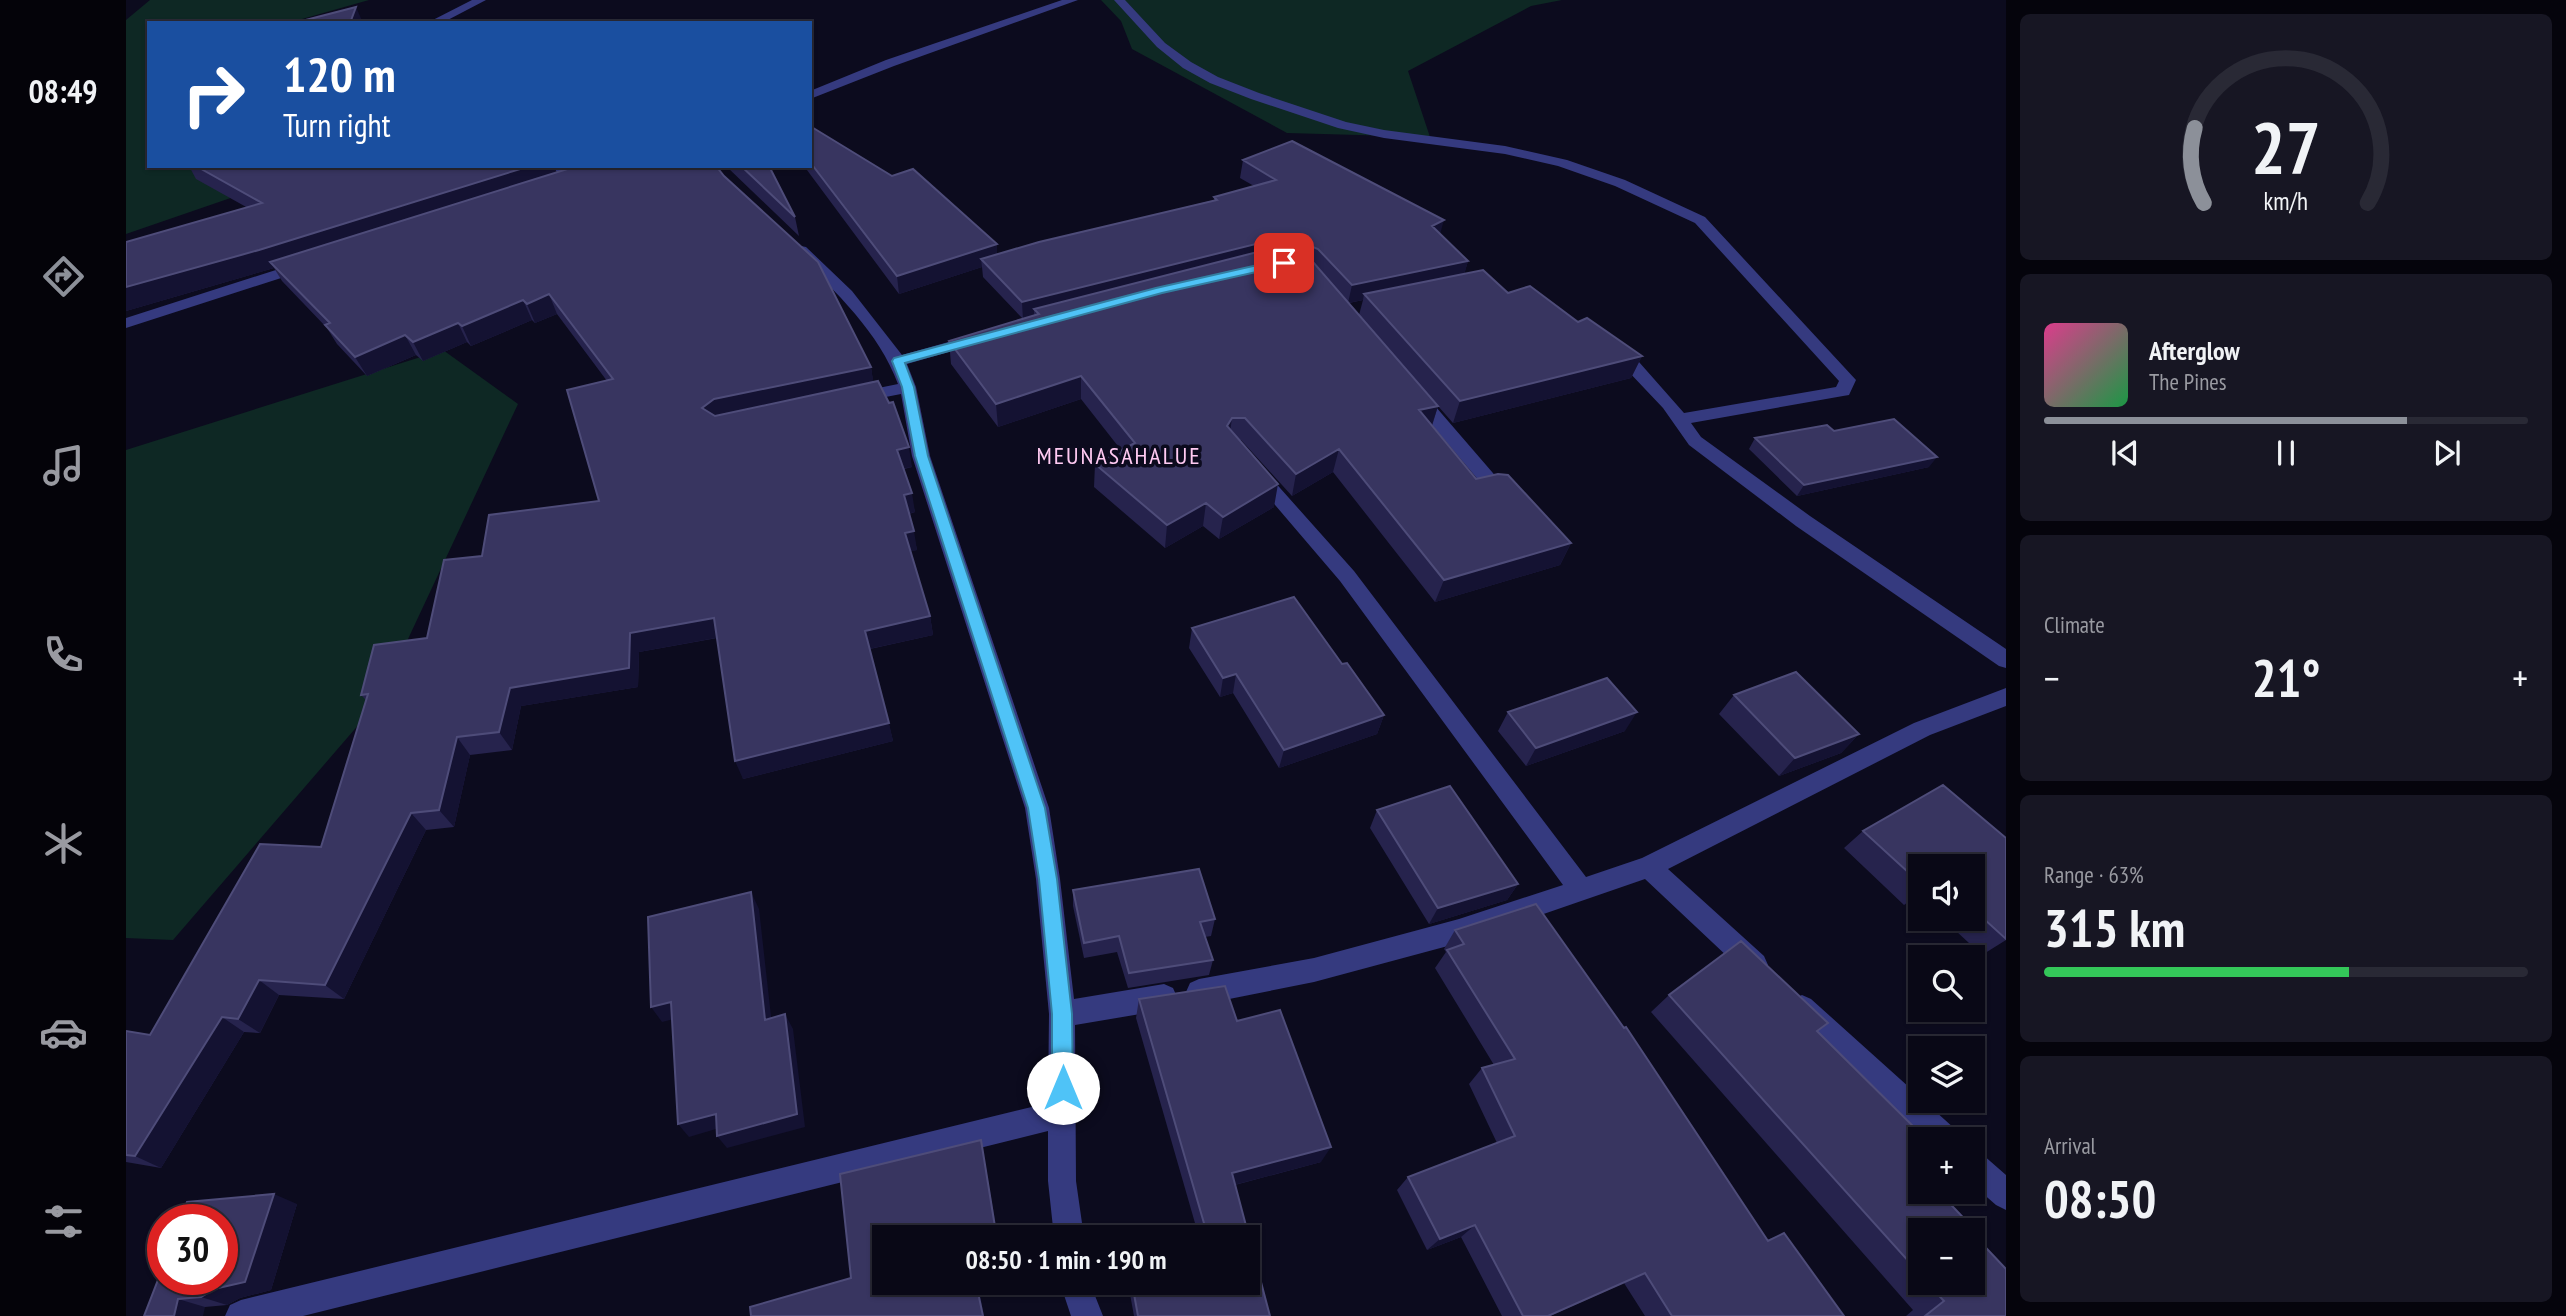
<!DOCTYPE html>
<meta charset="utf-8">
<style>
body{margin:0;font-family:"PT Sans Narrow",sans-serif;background:#171623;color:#f1f3f6;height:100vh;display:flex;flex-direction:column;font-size:26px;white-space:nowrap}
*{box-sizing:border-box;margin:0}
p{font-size:23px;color:#999aa1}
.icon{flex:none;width:38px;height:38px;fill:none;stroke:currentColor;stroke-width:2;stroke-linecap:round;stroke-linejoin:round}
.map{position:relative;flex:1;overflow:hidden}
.side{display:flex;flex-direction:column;gap:14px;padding:14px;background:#05040c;width:560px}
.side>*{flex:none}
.guide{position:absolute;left:21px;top:21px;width:665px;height:147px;border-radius:0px;box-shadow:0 2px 5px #0004,0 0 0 2px #292935;background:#1a4fa0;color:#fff;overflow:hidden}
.fabs{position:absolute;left:1782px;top:854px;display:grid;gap:14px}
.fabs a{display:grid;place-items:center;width:77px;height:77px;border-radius:0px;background:#090816;box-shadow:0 2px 5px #0004,0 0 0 2px #292935;font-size:35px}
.speed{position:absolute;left:21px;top:1204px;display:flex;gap:14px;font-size:35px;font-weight:700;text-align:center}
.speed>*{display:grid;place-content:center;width:91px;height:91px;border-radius:50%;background:#090816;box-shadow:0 2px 5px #0004,0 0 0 2px #292935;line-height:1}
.speed .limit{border:10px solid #d22;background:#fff;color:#111}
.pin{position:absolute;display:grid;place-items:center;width:60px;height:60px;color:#fff;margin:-30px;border-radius:14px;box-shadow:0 4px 10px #0006}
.me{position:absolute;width:77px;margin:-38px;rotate:0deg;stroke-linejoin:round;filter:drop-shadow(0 0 5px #0008)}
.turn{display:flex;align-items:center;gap:24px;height:147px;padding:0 21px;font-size:32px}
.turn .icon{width:91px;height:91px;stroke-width:2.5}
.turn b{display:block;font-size:49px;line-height:60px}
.big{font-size:52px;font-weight:700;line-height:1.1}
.side .tile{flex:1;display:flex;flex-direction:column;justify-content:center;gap:10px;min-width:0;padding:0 24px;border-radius:10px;background:#171623}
.side .dial{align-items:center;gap:0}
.dial svg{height:182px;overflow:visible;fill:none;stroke:#292935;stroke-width:7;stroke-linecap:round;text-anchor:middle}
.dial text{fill:#f1f3f6;stroke:none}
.song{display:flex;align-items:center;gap:21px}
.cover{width:84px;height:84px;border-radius:10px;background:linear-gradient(135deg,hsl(330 70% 55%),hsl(140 70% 35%))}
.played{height:7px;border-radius:4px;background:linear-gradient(90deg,#8c9099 75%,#292935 75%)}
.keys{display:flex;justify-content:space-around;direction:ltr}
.heat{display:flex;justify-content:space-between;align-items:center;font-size:38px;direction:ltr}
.charge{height:10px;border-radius:5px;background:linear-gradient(90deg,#34c759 63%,#292935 0)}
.trip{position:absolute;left:746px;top:1225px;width:388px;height:70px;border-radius:0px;background:#090816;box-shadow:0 2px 5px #0004,0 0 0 2px #292935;font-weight:700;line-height:70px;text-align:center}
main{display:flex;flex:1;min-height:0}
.dock{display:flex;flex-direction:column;width:126px;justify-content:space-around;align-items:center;background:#040309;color:#999aa1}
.dock .icon{width:49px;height:49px}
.dock .active{color:#8c9099}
.dock b{font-size:32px;color:#f1f3f6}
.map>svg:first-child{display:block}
.green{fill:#0e2824}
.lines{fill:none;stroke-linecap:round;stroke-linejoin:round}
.street{fill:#353a7f;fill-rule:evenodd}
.wall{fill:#26234d;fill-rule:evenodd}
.shaded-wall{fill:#141232}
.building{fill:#383560;stroke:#4e4c79;stroke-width:2}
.route{fill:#4fc3f7;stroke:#337fa1;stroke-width:2}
.labels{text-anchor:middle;stroke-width:7;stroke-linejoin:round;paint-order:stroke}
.quarter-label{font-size:24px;letter-spacing:2px;fill:#ffcaf2;stroke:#0c0b1e}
</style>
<main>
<nav class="dock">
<b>08:49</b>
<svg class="icon active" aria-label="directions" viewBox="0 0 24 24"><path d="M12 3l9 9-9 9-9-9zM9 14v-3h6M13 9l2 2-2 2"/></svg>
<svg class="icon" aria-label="music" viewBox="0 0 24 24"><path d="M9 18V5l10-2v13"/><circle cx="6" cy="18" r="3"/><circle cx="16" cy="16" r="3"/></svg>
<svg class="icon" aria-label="phone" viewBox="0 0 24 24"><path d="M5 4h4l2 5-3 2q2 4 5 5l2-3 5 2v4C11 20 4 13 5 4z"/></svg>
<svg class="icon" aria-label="climate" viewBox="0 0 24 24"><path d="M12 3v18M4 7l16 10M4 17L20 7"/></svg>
<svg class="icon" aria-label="car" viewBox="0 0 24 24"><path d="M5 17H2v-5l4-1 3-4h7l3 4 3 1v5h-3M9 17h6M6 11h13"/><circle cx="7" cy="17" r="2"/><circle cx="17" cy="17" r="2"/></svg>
<svg class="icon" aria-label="filters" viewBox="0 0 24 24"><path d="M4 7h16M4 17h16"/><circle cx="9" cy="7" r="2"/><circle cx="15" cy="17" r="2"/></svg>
</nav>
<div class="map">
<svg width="1880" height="1316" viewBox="0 0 1880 1316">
<rect width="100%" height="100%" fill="#0c0b1e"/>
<path class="green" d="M 24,0 L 243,0 L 162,23 L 23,23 L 23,166 L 197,166 L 0,234 L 0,20 Z
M 975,0 L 1436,0 L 1405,6 L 1282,71 L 1304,137 L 1161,133 L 1006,49 L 995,21 Z
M 317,350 L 392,404 L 253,701 L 47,940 L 0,938 L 0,450 Z"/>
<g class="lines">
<path class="street" d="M 346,0 L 360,0 L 316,23 L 301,23 Z
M 936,0 L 952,0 L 768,66 L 684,99 L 684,91 L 760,60 Z
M 988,0 L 999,0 L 1039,43 L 1065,62 L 1092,77 L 1133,93 L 1220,122 L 1258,130 L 1379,146 L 1441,160 L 1499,180 L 1579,217 L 1730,380 L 1723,395 L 1717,396 L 1565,423 L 1575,437 L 1684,516 L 1880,649 L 1880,668 L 1873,666 L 1670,526 L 1563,445 L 1537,408 L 1501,370 L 1479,353 L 1487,348 L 1513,362 L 1558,413 L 1710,387 L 1713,381 L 1569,223 L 1489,186 L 1432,166 L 1379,154 L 1258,138 L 1212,128 L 1125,99 L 1084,83 L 1057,68 L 1031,47 Z
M 423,166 L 439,166 L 455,181 L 453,184 L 443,184 Z
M 675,246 L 680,247 L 726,291 L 776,355 L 851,334 L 859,339 L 857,342 L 781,364 L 790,387 L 804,456 L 923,808 L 934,879 L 948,999 L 1038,984 L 1047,988 L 1051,997 L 1047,1006 L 1038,1010 L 949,1025 L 950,1181 L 958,1237 L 928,1237 L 922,1181 L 922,1131 L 177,1316 L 99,1316 L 104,1305 L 115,1300 L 922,1103 L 923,1014 L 910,879 L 899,808 L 786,456 L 775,394 L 729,403 L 720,398 L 723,394 L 772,384 C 753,332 709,291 670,253 L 668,250 L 670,247 Z
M 178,261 L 183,263 L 186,266 L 183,269 L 0,328 L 0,318 Z
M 1291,391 L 1297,392 L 1379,487 L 1381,491 L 1379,495 L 1365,495 L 1285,400 L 1282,396 Z
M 1132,468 L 1138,470 L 1228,571 L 1460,877 L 1516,858 L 1788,723 L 1880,688 L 1880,706 L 1804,735 L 1542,869 L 1638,956 L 1642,965 L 1638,974 L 1629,977 L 1620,974 L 1519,879 L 1333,943 L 1188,982 L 1073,1005 L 1064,1001 L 1060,992 L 1064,983 L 1073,979 L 1188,958 L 1333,919 L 1437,885 L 1214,581 L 1126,478 L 1123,474 L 1126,470 Z
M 1676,995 L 1685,999 L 1794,1097 L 1794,1101 L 1798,1101 L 1829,1129 L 1833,1139 L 1798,1139 L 1667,1017 L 1663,1008 L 1667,999 Z
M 1846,1150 L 1856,1154 L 1880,1175 L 1880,1210 L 1870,1205 L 1846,1184 Z
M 934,1283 L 964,1283 L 977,1316 L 945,1316 Z"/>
</g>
<path class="wall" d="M 684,126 L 871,254 L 1088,200 L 1088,197 L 1128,186 L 1114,178 L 1117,160 L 1314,234 L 1342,261 L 1338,274 L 1382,293 L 1452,322 L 1516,356 L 1505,378 L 1327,423 L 1312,406 L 1306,426 L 1350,479 L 1445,543 L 1434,565 L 1309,602 L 1207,472 L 1166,496 L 1115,440 L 1114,440 L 1148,507 L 1093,539 L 1077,526 L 1039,548 L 968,487 L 969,464 L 995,450 L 955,399 L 872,427 L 825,364 L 823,341 L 897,319 L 857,277 L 856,267 L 773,294 L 678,166 L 684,166 ZM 1237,300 L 1233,315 L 1223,303 Z
M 63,166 L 428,166 L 431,173 L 446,168 L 443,166 L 590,166 L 745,367 L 747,382 L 786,467 L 778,469 L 789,512 L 783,514 L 791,550 L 784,551 L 804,616 L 807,635 L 744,649 L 767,741 L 617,779 L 591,638 L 513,652 L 512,687 L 395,706 L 386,750 L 344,755 L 328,827 L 300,830 L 218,999 L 153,995 L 134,1033 L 118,1032 L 35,1168 L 0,1162 L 0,1031 L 24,1035 L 195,847 L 240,700 L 235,695 L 301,638 L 356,556 L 473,501 L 481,381 L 431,314 L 409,323 L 406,320 L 345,346 L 341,342 L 297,361 L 290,355 L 241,376 L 211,344 L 201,328 L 156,281 L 148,268 L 0,311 L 0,242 L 122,208 L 70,179 Z
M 600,166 L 643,166 L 669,217 L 673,236 Z
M 1708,431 L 1803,467 L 1671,496 L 1623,449 L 1629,438 Z
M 1066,628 L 1216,664 L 1258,715 L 1251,734 L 1153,768 L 1107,693 L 1094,697 L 1063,648 Z
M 1608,695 L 1733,734 L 1715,753 L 1653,776 L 1593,714 Z
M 1382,712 L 1499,731 L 1400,766 L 1372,731 Z
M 1251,810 L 1392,884 L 1381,900 L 1303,924 L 1244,828 Z
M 1737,831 L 1880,838 L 1880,940 L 1856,955 L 1817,919 L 1846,919 L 1846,866 L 1794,866 L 1794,897 L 1793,896 L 1778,905 L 1718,848 Z
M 947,890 L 1089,919 L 1085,936 L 1079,937 L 1087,960 L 1083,975 L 1002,988 L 991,952 L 958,958 L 947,906 Z
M 1329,930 L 1641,1240 L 1658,1233 L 1718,1316 L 1519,1316 L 1498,1283 L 1424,1316 L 1376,1316 L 1335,1237 L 1301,1250 L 1271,1190 L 1282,1177 L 1371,1143 L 1343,1084 L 1356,1068 L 1368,1065 L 1309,968 L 1320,952 L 1318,949 Z
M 1543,995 L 1691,1031 L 1785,1162 L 1794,1230 L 1794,1283 L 1846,1283 L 1880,1316 L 1780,1316 L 1787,1310 L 1525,1012 Z
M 1013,999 L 1111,1021 L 1195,1162 L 1109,1185 L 1144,1316 L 1008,1316 L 1002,1283 L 1122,1283 L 1122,1237 L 1073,1237 L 1010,1018 Z
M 171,1204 L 145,1290 L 114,1298 L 101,1305 L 79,1307 L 18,1316 Z"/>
<path class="shaded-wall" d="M 230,7 L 237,23 L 224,23 Z
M 404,166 L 428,166 L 433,178 L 144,262 L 148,268 L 0,311 L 0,287 Z
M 1318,220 L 1313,238 L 1306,226 Z
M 1150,239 L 1147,256 L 908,309 L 908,317 L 897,320 L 896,302 Z
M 871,244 L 871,262 L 855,259 L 856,267 L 773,294 L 771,276 Z
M 1342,261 L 1337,279 L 1238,294 L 1237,300 L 1222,303 L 1226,285 Z
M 423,294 L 431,314 L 409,323 L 401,304 Z
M 397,300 L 406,320 L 345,346 L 336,326 Z
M 332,323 L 341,342 L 297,361 L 287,342 Z
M 279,335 L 290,355 L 241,376 L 229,357 Z
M 1516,356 L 1505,378 L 1327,423 L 1334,401 Z
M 745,367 L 748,386 L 583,428 L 576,408 L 588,399 Z
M 955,376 L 955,399 L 872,427 L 870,404 Z
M 1312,406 L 1305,428 L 1293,410 Z
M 1106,418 L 1103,440 L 1101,426 Z
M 783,447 L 786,467 L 774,469 L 771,450 Z
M 1213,449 L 1207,472 L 1166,496 L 1170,474 Z
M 1811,457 L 1803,467 L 1671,496 L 1678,485 Z
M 1152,484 L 1148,507 L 1093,539 L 1097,517 Z
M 786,493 L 789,512 L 781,514 L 778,495 Z
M 1080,503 L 1077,526 L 1039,548 L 1041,525 Z
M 788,531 L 791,550 L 782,552 L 779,533 Z
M 1445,543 L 1434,565 L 1309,602 L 1318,580 Z
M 804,616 L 807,635 L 743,649 L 739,631 Z
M 588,618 L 595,637 L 513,652 L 512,687 L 395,706 L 386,750 L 373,732 L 384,688 L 504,633 Z
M 1110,674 L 1107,693 L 1094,697 L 1097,678 Z
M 1511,712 L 1499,731 L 1400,766 L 1410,748 Z
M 1258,715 L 1251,734 L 1153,768 L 1158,750 Z
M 763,723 L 767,741 L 617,779 L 609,761 Z
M 1733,734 L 1715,753 L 1653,776 L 1669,758 Z
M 331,737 L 344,755 L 328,827 L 313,810 Z
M 285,813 L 300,830 L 218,999 L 199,985 Z
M 1392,884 L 1381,900 L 1303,924 L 1312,908 Z
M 625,892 L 633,909 L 647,1034 L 639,1020 Z
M 1794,893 L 1793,896 L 1778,905 Z
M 133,980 L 153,995 L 134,1033 L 112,1019 Z
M 545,1002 L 556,1017 L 536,1022 L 525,1007 Z
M 659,1014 L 667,1029 L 679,1127 L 601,1148 L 591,1136 Z
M 96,1017 L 118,1032 L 35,1168 L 9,1156 Z
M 590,1114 L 600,1126 L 563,1137 L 552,1124 Z
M 855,1140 L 858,1156 L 872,1237 L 854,1237 Z
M 1205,1147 L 1195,1162 L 1100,1187 L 1106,1173 Z
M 148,1194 L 171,1204 L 145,1290 L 114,1298 L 101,1305 L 75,1297 Z
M 1349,1225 L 1335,1237 L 1301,1250 L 1314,1239 Z
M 1519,1273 L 1424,1316 L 1422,1316 Z
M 850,1283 L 852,1283 L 858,1316 L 857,1316 Z
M 52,1299 L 79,1307 L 77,1316 L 48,1316 Z"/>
<path class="building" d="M 230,7 L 224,23 L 168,23 Z
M 684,126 L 766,176 L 787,169 L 871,244 L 771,276 L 684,162 Z
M 1166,141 L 1318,220 L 1306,226 L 1342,261 L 1226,285 L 1192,249 L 1175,242 L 1150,239 L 896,302 L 855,259 L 913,242 L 1091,200 L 1088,197 L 1150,180 L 1117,160 Z
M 70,166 L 404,166 L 133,250 L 0,287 L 0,242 L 136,203 Z
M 451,166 L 590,166 L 598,176 L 692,262 L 745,367 L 588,399 L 576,408 L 589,416 L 752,381 L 763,403 L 767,402 L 783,447 L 771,450 L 786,493 L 778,495 L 788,531 L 779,533 L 804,616 L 739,631 L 763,723 L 609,761 L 588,618 L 504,633 L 503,668 L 384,688 L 373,732 L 331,737 L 313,810 L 285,813 L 199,985 L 133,980 L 112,1019 L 96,1017 L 9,1156 L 0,1155 L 0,1031 L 24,1035 L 134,844 L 195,847 L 242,694 L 235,695 L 248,645 L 301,638 L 318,560 L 356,556 L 363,515 L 473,501 L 441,390 L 487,379 L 423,294 L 401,304 L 397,300 L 336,326 L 332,323 L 287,342 L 279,335 L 229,357 L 199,325 L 204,323 L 144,262 Z
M 615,166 L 643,166 L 669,217 Z
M 1151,247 L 1167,249 L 1181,255 L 1312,406 L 1293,410 L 1350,479 L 1372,474 L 1382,475 L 1445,543 L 1318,580 L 1213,449 L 1170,474 L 1119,418 L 1106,418 L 1101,426 L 1152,484 L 1097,517 L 1080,503 L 1041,525 L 969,464 L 1009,443 L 955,376 L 870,404 L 823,341 L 913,314 L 908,309 Z
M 1357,270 L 1382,293 L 1404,286 L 1452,322 L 1461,318 L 1516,356 L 1334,401 L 1238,294 Z
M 1768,419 L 1811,457 L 1678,485 L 1629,438 L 1701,425 L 1708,431 Z
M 1168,597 L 1216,664 L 1221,663 L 1258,715 L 1158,750 L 1110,674 L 1097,678 L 1066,628 Z
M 1670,672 L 1733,734 L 1669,758 L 1608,695 Z
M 1481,678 L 1511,712 L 1410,748 L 1382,712 Z
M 1817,785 L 1880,838 L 1880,939 L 1846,908 L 1846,866 L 1794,866 L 1794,883 L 1737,831 Z
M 1324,786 L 1392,884 L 1312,908 L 1251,810 Z
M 1073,869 L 1089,919 L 1074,922 L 1087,960 L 1003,973 L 993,936 L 958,943 L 947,890 Z
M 625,892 L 639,1020 L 659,1014 L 671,1114 L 591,1136 L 590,1114 L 552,1124 L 545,1002 L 525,1007 L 522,917 Z
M 1410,904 L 1498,1028 L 1500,1027 L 1642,1241 L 1658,1233 L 1718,1316 L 1546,1316 L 1519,1273 L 1422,1316 L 1397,1316 L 1349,1225 L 1314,1239 L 1282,1177 L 1389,1136 L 1356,1068 L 1389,1059 L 1321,950 L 1338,944 L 1329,930 Z
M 1615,941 L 1702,1023 L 1691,1031 L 1800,1139 L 1794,1139 L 1794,1155 L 1785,1162 L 1794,1171 L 1794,1192 L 1813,1192 L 1848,1229 L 1846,1230 L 1794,1230 L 1794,1274 L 1543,995 Z
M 1099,986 L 1111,1021 L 1154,1010 L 1205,1147 L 1106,1173 L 1144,1316 L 1012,1316 L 1006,1283 L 1122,1283 L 1122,1237 L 1082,1237 L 1013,999 Z
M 855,1140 L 870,1233 L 854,1237 L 758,1237 L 758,1283 L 850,1283 L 857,1316 L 625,1316 L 624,1307 L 725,1278 L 714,1174 Z
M 148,1194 L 119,1282 L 88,1289 L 75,1297 L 52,1299 L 48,1316 L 18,1316 L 37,1267 L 37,1279 L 96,1279 L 96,1220 L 55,1220 L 61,1202 Z
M 1846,1233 L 1880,1269 L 1880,1316 L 1799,1316 L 1818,1301 L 1801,1283 L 1846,1283 Z"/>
<path class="route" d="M 1158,259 L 1164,263 L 1162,265 L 1036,293 L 779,363 L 788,387 L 802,456 L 919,808 L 931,879 L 946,1014 L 947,1088 L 944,1096 L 937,1099 L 929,1096 L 926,1088 L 926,1014 L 913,879 L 902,808 L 789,456 L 776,387 L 766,361 L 768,358 L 1030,288 Z"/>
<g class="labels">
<g class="quarter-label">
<text x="993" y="464">MEUNASAHALUE</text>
</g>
</g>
</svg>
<div class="fabs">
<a><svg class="icon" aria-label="sound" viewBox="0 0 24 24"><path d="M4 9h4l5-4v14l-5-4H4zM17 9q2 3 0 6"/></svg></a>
<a><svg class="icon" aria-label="search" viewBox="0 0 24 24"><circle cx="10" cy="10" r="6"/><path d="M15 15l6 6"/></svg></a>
<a><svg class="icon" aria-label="layers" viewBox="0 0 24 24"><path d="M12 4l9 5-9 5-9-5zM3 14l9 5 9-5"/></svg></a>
<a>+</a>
<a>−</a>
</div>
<div class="speed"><div class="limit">30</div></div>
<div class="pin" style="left:1158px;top:263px;background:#d93025"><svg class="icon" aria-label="arrive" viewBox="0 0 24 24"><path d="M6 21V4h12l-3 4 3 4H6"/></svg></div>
<svg class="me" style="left:937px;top:1088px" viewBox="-20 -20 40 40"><circle r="19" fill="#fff"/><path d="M0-13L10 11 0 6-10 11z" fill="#4fc3f7"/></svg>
<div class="trip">08:50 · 1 min · 190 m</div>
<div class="guide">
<div class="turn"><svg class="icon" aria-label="right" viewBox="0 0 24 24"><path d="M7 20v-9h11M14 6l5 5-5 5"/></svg><div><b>120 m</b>Turn right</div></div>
</div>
</div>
<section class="side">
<div class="tile dial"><svg viewBox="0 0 100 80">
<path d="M14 69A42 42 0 1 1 86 69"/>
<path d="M14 69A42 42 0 0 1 10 36" stroke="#8c9099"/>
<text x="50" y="56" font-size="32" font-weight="700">27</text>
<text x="50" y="72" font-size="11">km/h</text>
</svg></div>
<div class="tile">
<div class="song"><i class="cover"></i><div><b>Afterglow</b><p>The Pines</p></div></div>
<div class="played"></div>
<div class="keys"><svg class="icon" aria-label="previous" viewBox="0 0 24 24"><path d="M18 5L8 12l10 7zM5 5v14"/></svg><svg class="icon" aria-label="pause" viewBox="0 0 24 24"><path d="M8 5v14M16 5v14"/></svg><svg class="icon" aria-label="next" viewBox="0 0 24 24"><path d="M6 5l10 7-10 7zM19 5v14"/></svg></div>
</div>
<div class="tile"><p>Climate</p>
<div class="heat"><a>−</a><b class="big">21°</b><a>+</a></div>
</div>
<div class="tile"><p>Range · 63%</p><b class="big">315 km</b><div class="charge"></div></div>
<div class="tile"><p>Arrival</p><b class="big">08:50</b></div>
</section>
</main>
